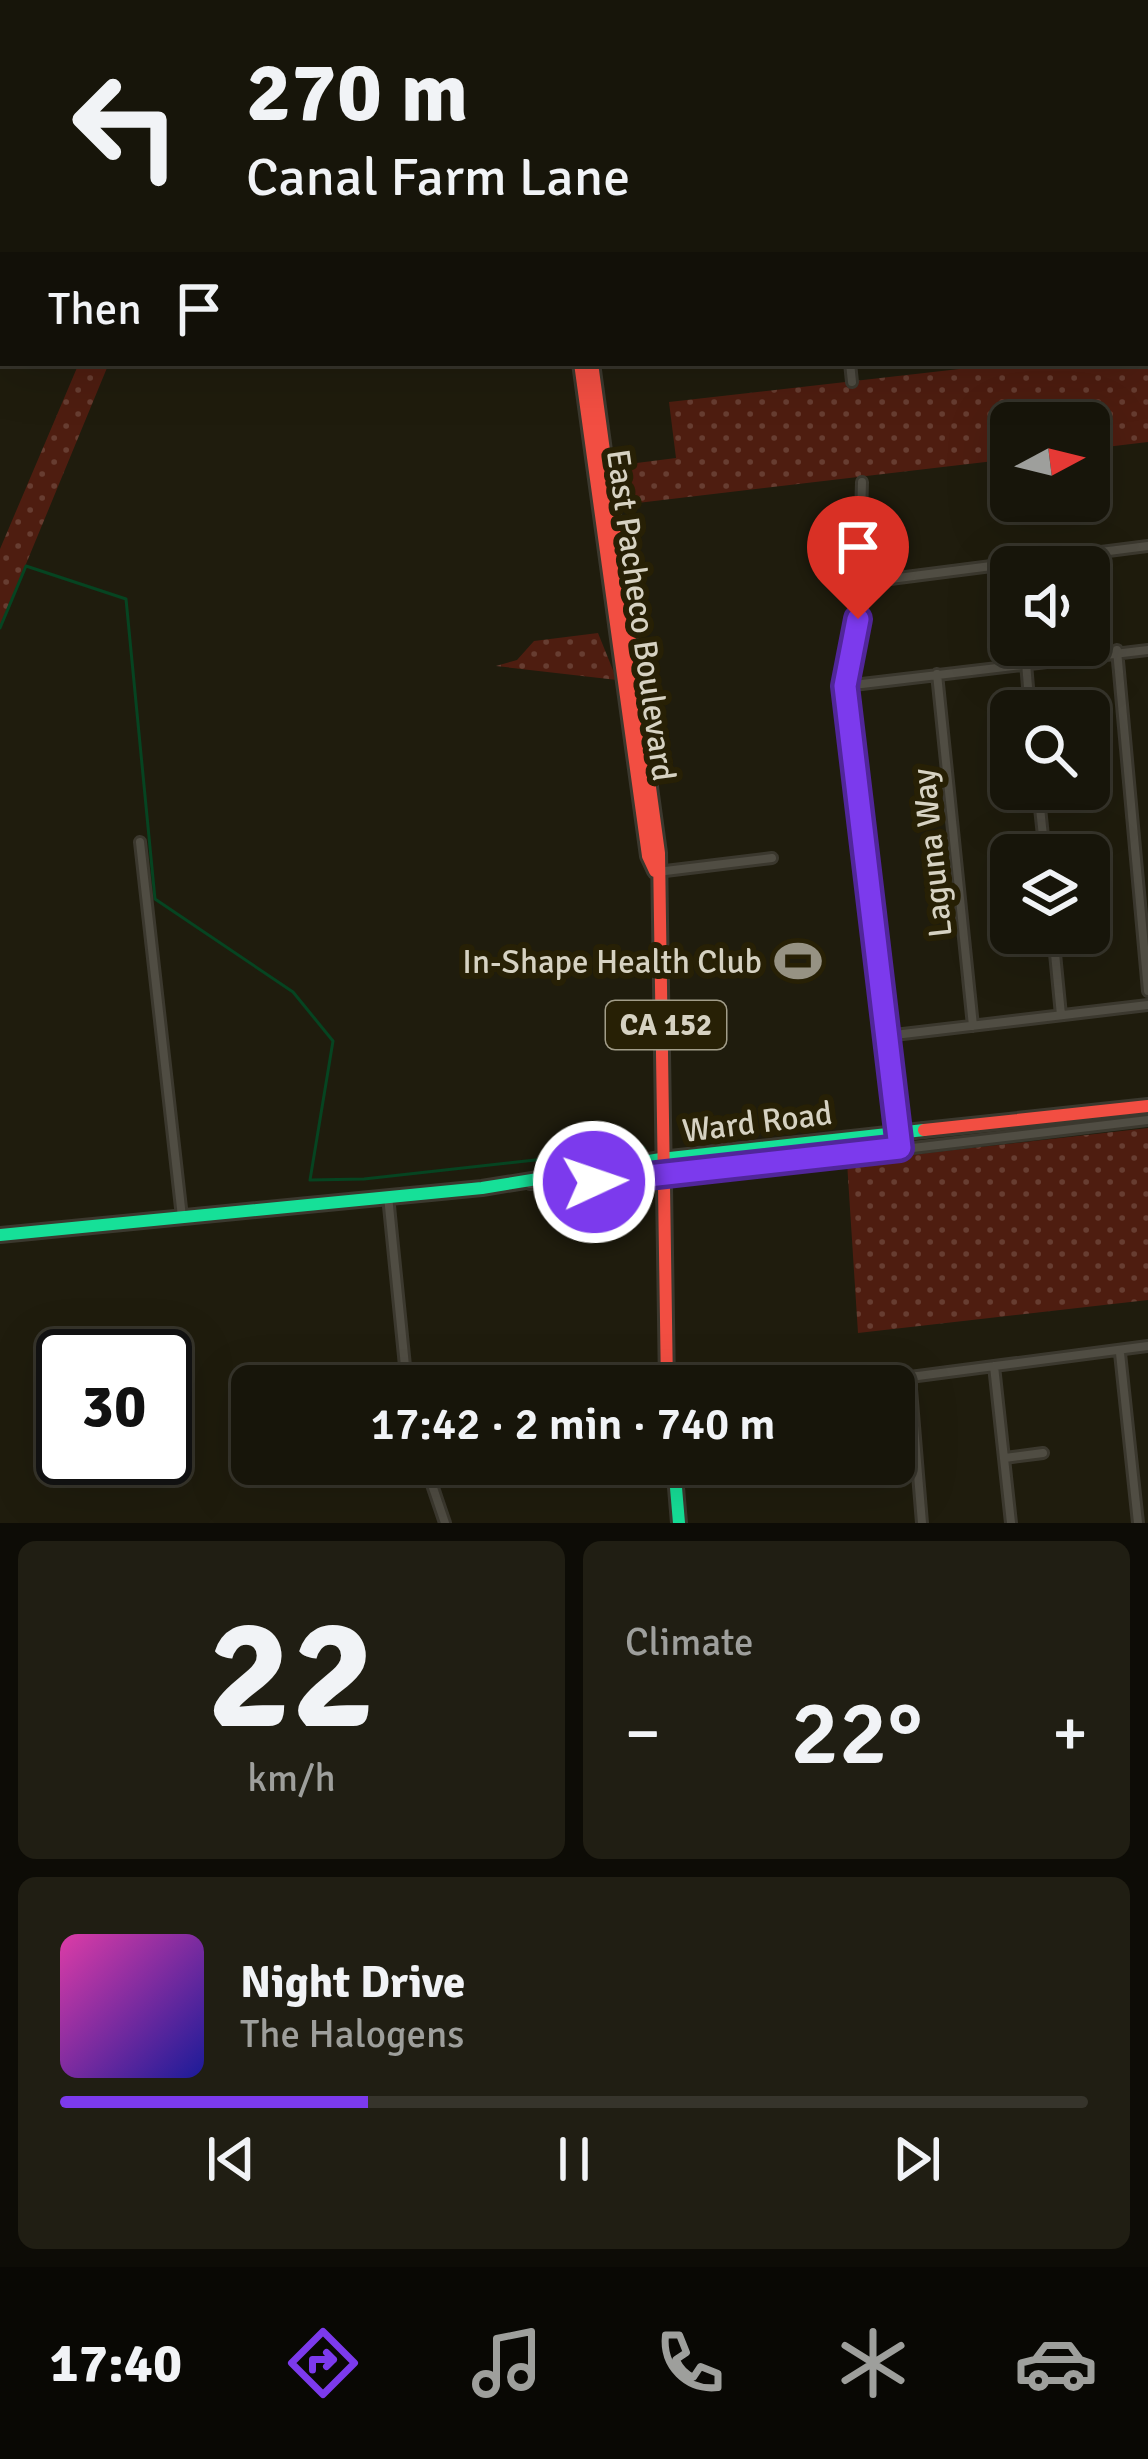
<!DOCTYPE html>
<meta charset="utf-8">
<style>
body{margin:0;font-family:Signika,sans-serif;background:#201e13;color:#f1f3f6;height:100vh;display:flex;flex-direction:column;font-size:45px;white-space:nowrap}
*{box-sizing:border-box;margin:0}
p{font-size:39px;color:#9e9f9c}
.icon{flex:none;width:66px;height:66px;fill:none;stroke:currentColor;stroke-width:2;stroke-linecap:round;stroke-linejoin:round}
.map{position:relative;height:1523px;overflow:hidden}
.panel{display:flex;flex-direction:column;gap:18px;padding:18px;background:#0d0c06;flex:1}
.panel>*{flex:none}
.banner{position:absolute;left:0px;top:0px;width:1149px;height:366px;box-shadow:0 12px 48px #0002,0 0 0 3px #36342b;background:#17150a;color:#f1f3f6;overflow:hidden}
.needle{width:78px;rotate:83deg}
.tools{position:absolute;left:990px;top:402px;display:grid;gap:24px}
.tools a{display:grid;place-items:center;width:120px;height:120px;border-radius:18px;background:#17150a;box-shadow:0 12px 48px #0002,0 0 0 3px #36342b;font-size:60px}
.speed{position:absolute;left:36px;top:1329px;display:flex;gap:24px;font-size:60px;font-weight:700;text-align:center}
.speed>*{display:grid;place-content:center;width:156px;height:156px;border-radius:50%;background:#17150a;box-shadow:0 12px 48px #0002,0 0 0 3px #36342b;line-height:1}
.speed .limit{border:6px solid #111;border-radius:18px;background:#fff;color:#111}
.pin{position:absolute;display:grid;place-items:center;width:102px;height:102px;color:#fff;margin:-123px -51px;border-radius:50% 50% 50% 0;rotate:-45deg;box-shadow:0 0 12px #0007}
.pin .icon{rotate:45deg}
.me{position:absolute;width:132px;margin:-66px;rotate:87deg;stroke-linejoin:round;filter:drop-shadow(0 0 9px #0008)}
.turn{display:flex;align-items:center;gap:42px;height:252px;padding:0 48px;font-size:54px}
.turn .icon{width:156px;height:156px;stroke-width:2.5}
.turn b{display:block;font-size:84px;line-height:102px}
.then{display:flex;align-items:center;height:114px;padding:0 48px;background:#0003;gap:24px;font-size:45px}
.big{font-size:90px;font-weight:600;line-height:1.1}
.panel .widget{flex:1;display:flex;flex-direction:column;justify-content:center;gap:18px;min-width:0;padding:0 42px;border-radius:18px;background:#201e13}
.panel .dial{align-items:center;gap:0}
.dial b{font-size:156px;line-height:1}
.song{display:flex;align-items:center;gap:36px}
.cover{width:144px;height:144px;border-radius:18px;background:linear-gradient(135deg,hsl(320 70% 55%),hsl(240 70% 35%))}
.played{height:12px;border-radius:6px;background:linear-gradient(90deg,#7c3aed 30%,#36342b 30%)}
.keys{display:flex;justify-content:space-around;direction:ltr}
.heat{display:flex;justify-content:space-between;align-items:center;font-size:66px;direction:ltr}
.panel .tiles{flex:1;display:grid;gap:18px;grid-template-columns:1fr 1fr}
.widget:last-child{grid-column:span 2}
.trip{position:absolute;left:231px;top:1365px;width:684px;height:120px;border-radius:18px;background:#17150a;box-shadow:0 12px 48px #0002,0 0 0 3px #36342b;font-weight:600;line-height:120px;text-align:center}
.dock{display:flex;height:192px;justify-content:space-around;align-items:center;background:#090804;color:#9e9f9c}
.dock .icon{width:84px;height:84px}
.dock .selected{color:#7c3aed}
.dock b{font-size:54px;color:#f1f3f6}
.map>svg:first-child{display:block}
.grass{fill:url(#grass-dots)}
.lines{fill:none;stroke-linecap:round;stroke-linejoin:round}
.stream{stroke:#064421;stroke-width:3}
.street-casing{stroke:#3b382e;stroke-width:14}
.fast-casing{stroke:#3b382e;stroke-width:18}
.slow-casing{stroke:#3b382e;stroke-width:18}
.jam-casing{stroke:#3b382e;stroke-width:18}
.street{stroke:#504d43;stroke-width:8}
.fast{stroke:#16e098;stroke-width:12}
.slow{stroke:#ffcf43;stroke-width:12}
.jam{stroke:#f24e42;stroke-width:12}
.route-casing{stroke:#51269a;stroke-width:30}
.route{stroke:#7c3aed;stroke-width:21}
.labels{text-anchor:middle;stroke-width:12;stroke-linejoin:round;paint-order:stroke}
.shield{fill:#272005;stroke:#a29d89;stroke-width:3}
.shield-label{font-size:30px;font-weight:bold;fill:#d6d2c2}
.street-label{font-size:33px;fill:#d6d2c2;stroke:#272005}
.poi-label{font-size:33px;fill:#d6d2c2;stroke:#272005;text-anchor:end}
</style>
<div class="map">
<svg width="1148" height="1523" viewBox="0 0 1148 1523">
<defs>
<pattern id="grass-dots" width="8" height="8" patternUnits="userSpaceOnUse" patternTransform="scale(3)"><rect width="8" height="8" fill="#4e1d10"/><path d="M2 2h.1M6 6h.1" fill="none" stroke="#673d31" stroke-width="1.8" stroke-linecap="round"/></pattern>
</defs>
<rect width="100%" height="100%" fill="#1f1c0d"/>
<path class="grass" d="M 1148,347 L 1148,442 L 1089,449 L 1089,423 L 1011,423 L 1011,459 L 629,504 L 621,465 L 676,458 L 669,402 L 1012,363 L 1146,363 Z
M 79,363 L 109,363 L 0,627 L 0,549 Z
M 598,633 L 617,680 L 496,666 L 517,660 L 534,641 Z
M 1148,1128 L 1148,1300 L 858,1333 L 847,1162 Z"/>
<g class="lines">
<path class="stream" d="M 0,628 L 26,566 L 126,599 L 155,899 L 293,992 L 333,1041 L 310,1180 L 364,1179 L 644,1148"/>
<defs>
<path id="street" d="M 1134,0 L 1135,3
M 142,3 L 144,0
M 793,3 L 819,0
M 1146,106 L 1148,125
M 0,267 L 3,267
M 1146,290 L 1148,290
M 850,363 L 852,382
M 862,482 L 858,619 L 845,686 L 900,1148
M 859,583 L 1148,546
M 1117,650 L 1148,991
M 1026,663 L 1030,711
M 937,674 L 973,1026
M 845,686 L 1148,650
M 1038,789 L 1045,855
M 140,842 L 182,1217
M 657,872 L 772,858
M 1053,933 L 1061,1015
M 886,1036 L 1148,1005
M 530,1184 L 660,1178 L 1148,1120
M 388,1196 L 407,1386
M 1120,1353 L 1138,1523
M 994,1366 L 1011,1523
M 1005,1458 L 1043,1453
M 425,1464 L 445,1523
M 922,1523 L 910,1377 L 1148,1346"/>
<path id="fast" d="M 0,1235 L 482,1188 L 661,1159 L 924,1130
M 674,1464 L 679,1523"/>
<path id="slow" d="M 539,0 L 539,3
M 0,360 L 3,359"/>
<path id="jam" d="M 580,363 L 648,856 L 655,871
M 592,363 L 659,853 L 667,1386
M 924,1130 L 1148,1106"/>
</defs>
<use href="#street" class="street-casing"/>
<use href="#fast" class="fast-casing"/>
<use href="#slow" class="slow-casing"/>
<use href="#jam" class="jam-casing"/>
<use href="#street" class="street"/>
<use href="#fast" class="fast"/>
<use href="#slow" class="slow"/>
<use href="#jam" class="jam"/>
</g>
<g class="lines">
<defs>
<path id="route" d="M 594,1182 L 900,1148 L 845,686 L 858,619"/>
</defs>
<use href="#route" class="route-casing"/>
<use href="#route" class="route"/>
</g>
<defs>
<symbol id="stadium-bare" viewBox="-9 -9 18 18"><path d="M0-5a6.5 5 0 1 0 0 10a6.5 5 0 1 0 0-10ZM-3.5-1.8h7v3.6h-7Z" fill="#969283" stroke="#272005" stroke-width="2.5" paint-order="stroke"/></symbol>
</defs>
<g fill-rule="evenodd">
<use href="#stadium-bare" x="765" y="928" width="66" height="66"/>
</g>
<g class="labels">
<rect class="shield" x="606" y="1001" width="120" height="48" rx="9"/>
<g class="shield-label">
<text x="666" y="1035">CA 152</text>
</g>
<g class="street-label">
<text transform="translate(642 615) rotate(82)" y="12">East Pacheco Boulevard</text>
<text transform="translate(931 853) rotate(-96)" y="12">Laguna Way</text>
<text transform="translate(757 1121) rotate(-7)" y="12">Ward Road</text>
</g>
<g class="poi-label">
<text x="762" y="973">In-Shape Health Club</text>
</g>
</g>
</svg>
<div class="tools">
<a><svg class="needle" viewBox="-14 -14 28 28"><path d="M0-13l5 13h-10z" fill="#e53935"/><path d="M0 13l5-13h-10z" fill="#9e9f9c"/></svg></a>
<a><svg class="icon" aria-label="sound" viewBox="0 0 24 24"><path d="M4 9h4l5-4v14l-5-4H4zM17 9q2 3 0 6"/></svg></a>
<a><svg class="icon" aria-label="search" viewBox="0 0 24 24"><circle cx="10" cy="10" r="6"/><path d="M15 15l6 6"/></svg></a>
<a><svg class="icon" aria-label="layers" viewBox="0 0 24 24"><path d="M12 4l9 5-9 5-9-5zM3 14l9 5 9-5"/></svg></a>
</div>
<div class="speed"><div class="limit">30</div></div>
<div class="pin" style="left:858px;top:619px;background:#d93025"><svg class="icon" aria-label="arrive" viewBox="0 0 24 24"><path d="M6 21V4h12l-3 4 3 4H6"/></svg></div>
<svg class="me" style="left:594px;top:1182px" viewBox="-20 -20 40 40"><circle r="17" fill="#7c3aed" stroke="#fff" stroke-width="3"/><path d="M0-11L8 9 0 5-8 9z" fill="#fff"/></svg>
<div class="trip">17:42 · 2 min · 740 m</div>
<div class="banner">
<div class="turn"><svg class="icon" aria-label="left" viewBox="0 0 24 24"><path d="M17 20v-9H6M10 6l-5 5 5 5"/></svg><div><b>270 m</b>Canal Farm Lane</div></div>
<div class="then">Then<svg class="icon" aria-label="arrive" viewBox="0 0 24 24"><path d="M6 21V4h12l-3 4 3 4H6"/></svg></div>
</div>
</div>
<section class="panel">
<div class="tiles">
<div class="widget dial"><b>22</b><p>km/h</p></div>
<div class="widget"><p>Climate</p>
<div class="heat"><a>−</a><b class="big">22°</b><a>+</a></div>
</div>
<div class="widget">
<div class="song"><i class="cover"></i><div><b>Night Drive</b><p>The Halogens</p></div></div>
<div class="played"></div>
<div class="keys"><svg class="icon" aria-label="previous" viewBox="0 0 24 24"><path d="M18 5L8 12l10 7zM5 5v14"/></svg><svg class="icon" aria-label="pause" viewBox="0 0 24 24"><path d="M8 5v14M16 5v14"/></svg><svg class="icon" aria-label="next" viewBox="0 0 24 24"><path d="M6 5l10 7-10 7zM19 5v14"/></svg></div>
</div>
</div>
</section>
<nav class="dock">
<b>17:40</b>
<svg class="icon selected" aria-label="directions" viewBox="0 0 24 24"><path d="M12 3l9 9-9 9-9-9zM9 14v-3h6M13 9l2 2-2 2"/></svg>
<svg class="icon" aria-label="music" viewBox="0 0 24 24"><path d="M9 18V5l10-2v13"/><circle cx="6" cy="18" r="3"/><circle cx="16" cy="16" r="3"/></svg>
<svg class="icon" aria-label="phone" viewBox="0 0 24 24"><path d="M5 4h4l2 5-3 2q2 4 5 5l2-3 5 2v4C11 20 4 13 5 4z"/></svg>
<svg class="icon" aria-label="climate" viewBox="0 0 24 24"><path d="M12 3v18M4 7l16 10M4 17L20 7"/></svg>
<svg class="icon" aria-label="car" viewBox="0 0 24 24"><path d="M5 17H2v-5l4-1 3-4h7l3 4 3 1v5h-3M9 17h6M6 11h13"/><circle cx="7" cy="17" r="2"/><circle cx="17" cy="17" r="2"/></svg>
</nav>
